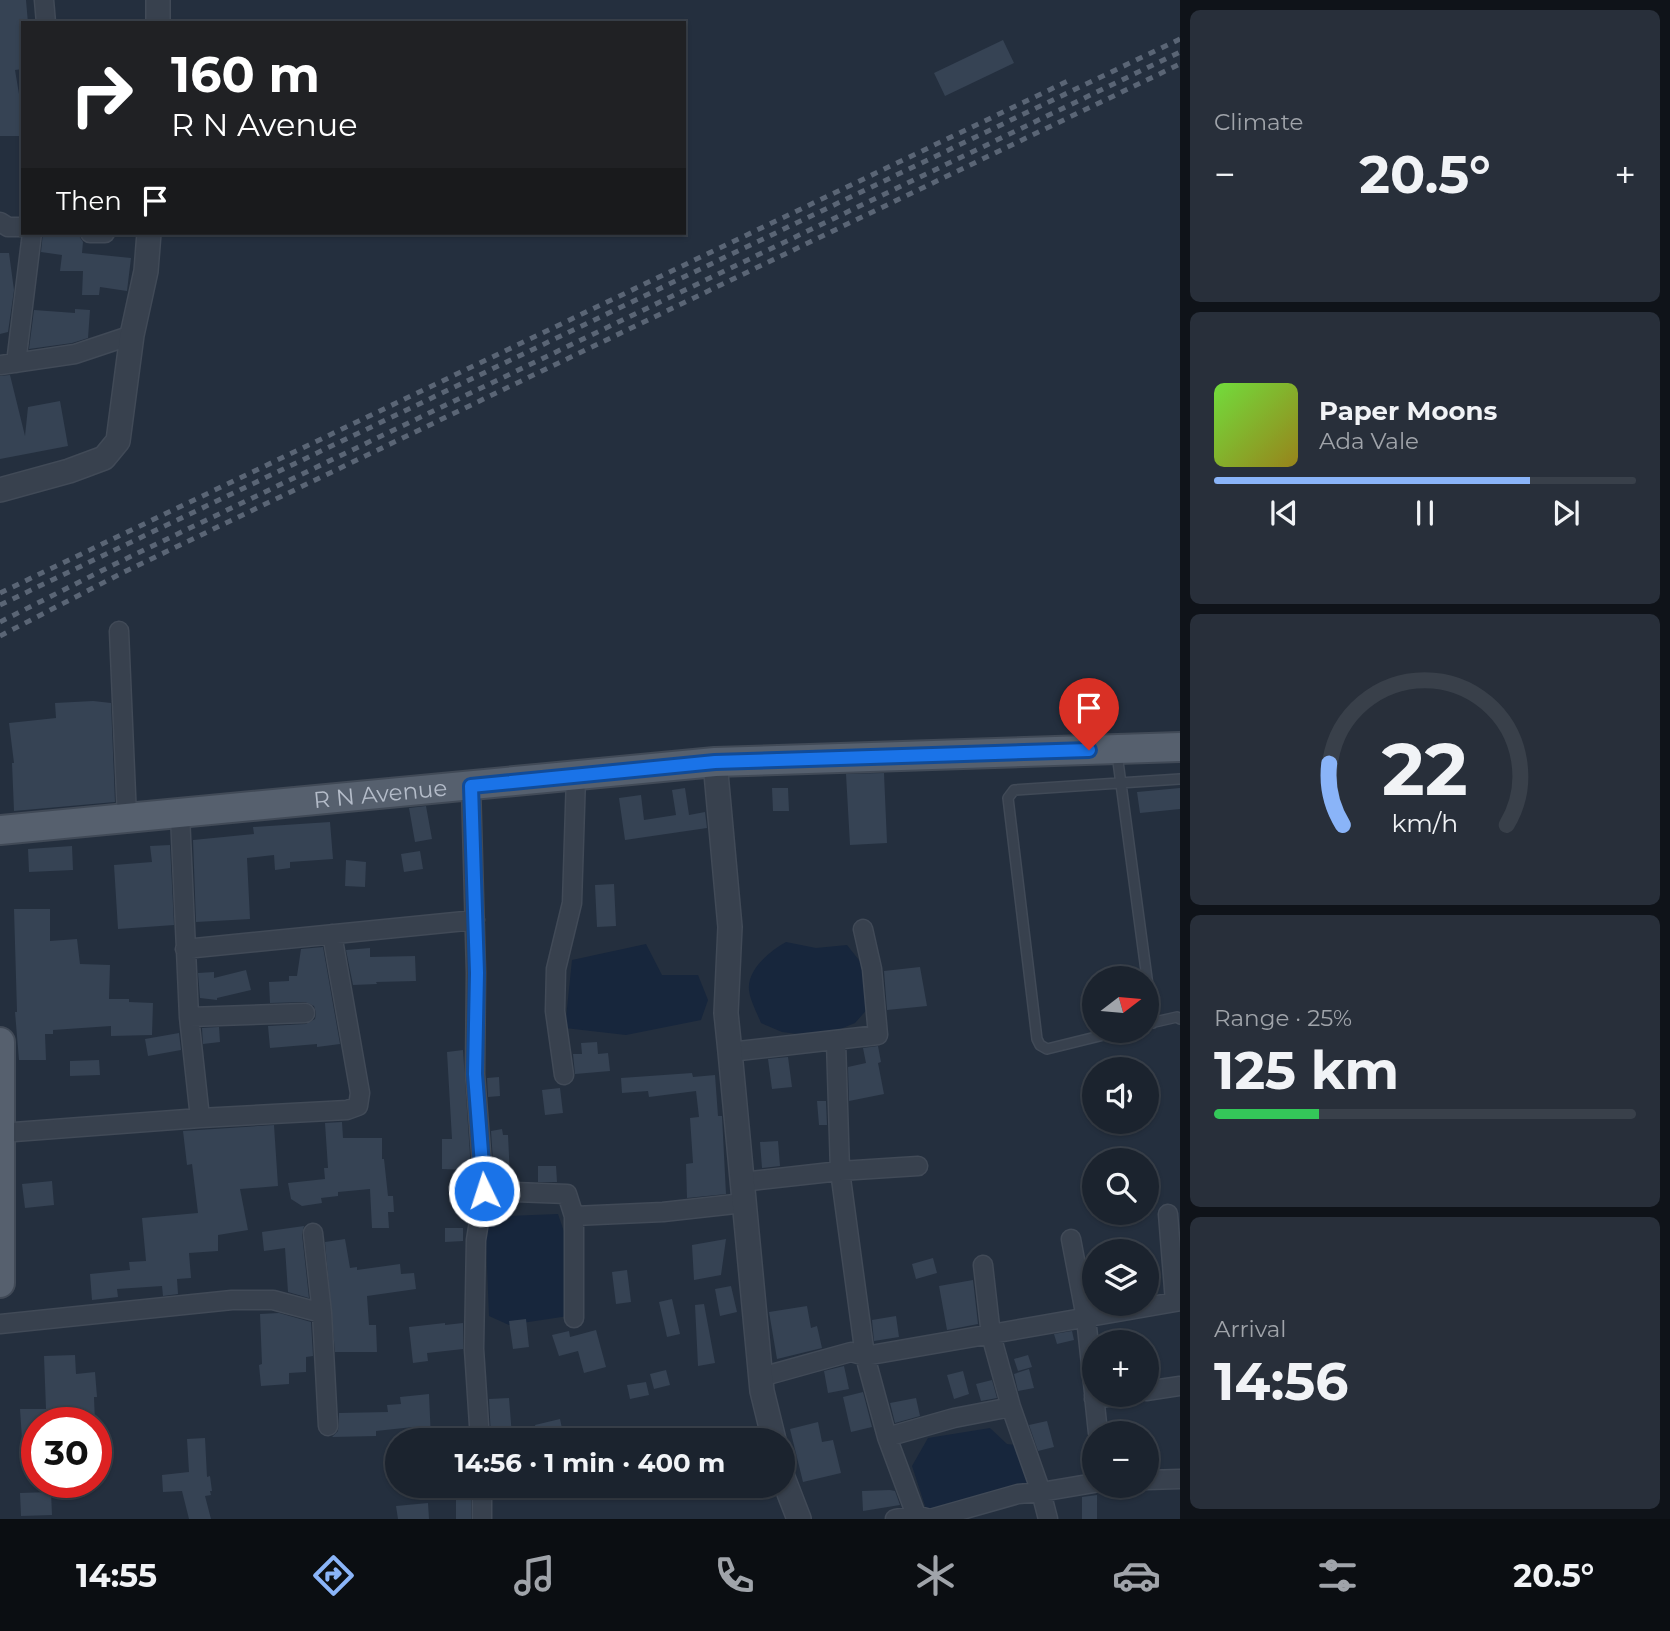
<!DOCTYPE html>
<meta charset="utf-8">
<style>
body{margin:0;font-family:Montserrat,sans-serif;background:#282f3a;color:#f1f3f6;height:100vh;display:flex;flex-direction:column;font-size:26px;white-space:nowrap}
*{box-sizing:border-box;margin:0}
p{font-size:23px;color:#a0a4aa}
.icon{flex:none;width:38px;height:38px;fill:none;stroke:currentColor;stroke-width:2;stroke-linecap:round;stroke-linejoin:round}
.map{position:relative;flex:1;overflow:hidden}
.drawer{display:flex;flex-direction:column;gap:10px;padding:10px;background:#0f1319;width:490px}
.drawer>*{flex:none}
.guide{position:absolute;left:21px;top:21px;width:665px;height:214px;border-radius:0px;box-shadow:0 2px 5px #0004,0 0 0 2px #39404a;background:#202124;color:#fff;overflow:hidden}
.needle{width:46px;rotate:74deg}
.buttons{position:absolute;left:1082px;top:966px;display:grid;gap:14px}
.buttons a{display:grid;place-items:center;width:77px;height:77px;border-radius:50%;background:#1b232e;box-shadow:0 2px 5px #0004,0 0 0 2px #39404a;font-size:35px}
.speed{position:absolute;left:21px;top:1407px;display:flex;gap:14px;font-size:35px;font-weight:700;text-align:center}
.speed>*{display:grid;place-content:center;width:91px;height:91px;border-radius:50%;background:#1b232e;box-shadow:0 2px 5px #0004,0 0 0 2px #39404a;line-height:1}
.speed .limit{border:10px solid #d22;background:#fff;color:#111}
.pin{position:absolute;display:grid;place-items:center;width:60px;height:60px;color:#fff;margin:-72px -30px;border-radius:50% 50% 50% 0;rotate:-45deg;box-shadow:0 0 7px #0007}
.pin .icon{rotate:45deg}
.me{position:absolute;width:77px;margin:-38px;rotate:356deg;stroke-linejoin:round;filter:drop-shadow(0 0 5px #0008)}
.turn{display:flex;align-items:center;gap:24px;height:147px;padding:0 35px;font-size:32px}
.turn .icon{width:91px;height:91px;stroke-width:2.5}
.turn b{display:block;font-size:49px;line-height:60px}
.then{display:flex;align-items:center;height:66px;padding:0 35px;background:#0003;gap:14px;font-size:26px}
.big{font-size:52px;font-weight:700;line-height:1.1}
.drawer .widget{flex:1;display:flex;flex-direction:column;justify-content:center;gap:10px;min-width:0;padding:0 24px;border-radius:10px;background:#282f3a}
.drawer .dial{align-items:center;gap:0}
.dial svg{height:182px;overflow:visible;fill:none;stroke:#39404a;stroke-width:7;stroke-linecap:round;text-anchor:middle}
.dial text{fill:#f1f3f6;stroke:none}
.song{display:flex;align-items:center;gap:21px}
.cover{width:84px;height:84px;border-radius:10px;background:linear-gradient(135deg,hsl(100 70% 55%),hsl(50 70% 35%))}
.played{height:7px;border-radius:4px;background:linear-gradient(90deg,#8ab4f8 75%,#39404a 75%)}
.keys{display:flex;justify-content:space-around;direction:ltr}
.heat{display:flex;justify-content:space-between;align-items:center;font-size:38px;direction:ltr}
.charge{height:10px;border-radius:5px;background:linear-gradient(90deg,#34c759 25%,#39404a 0)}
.trip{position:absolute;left:385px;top:1428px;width:410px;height:70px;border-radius:35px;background:#1b232e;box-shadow:0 2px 5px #0004,0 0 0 2px #39404a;font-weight:700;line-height:70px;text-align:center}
.menu{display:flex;height:112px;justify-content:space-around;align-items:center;background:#0b0e12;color:#a0a4aa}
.menu .icon{width:49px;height:49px}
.menu .on{color:#8ab4f8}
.menu b{font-size:32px;color:#f1f3f6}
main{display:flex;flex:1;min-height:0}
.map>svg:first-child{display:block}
.water{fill:#17263c}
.building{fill:#364354}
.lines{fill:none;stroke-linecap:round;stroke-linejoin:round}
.service-casing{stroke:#414a57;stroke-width:12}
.minor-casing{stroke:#414a57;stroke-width:21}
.tertiary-casing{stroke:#414a57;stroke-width:26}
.primary-casing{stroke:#414a57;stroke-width:32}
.service{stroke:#38414e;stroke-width:9}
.minor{stroke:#38414e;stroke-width:18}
.tertiary{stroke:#38414e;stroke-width:23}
.primary{stroke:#56606e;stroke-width:28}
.rail{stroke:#5a6575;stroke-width:5;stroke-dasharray:7 7;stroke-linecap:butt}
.route-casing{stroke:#114b97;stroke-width:18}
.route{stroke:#1a73e8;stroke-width:12}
.labels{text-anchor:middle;stroke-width:7;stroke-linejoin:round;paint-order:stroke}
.street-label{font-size:23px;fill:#b4bcc9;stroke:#1d2633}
</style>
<main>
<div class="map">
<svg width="1180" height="1519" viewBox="0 0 1180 1519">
<rect width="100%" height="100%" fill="#242f3e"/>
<path class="water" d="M 786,942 L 816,948 L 847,945 L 866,969 L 871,1005 L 855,1023 L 821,1037 L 782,1032 L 761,1023 C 757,1013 750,1000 749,990 C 747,969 770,951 786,942 Z
M 646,944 L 662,975 L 698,975 L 708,1000 L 701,1020 L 626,1035 L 565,1028 L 572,960 Z
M 558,1214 L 577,1270 L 568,1316 L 509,1325 L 489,1316 L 485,1217 Z
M 990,1428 L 1007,1444 L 1025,1446 L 1038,1489 L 927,1512 L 912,1466 L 928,1438 Z"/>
<path class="building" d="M 0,0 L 26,0 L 28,23 L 23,23 L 23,69 L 15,70 L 23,118 L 23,136 L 0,136 Z
M 1003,40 L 1014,63 L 945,96 L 934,73 Z
M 43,233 L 79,236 L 83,242 L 82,253 L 131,258 L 127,291 L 100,287 L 99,295 L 82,295 L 83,271 L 60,271 L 62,255 L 41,252 Z
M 0,253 L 9,253 L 14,290 L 8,332 L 0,334 Z
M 75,309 L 90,310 L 88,338 L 72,343 L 29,349 L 34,310 L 75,313 Z
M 10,375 L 25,436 L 28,407 L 60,401 L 68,446 L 0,459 L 0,376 Z
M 93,701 L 111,703 L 115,802 L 14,811 L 12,763 L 14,763 L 9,723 L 56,718 L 55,703 Z
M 884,773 L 887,843 L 850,845 L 846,774 Z
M 685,788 L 689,815 L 705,812 L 707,828 L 625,840 L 619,798 L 641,795 L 644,820 L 676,815 L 672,790 Z
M 772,788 L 788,788 L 789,811 L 773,811 Z
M 1180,788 L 1180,809 L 1140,813 L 1137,792 Z
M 426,806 L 432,839 L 415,842 L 409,808 Z
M 330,822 L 333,859 L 290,862 L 290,868 L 275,870 L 274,855 L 247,858 L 250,919 L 196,922 L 193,840 L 254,834 L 253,827 Z
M 170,845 L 174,925 L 118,929 L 114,865 L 152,862 L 150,846 Z
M 72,846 L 73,870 L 29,872 L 28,849 Z
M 420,851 L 423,869 L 404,872 L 401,854 Z
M 346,860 L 366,862 L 365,887 L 345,886 Z
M 614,884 L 616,926 L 597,927 L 595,885 Z
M 14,909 L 50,909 L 50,941 L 77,939 L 80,964 L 110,965 L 109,999 L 129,999 L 129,1002 L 153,1003 L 152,1035 L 111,1036 L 111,1026 L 53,1030 L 53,1034 L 45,1034 L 46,1060 L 19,1060 L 15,1012 L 17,1012 Z
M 323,947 L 340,1044 L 317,1047 L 317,1044 L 270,1048 L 268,1026 L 306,1024 L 315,1019 L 316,1013 L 314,1006 L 305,1002 L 270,1003 L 269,982 L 289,981 L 289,976 L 297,976 L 301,949 Z
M 370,948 L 370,957 L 415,956 L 416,981 L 376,982 L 377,984 L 353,985 L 346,950 Z
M 920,967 L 927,1006 L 887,1010 L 884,971 Z
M 246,970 L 251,990 L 217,998 L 217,1000 L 200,998 L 198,973 L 214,972 L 214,978 Z
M 219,1027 L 220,1042 L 203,1044 L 202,1028 Z
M 179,1033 L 181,1050 L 148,1056 L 145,1039 Z
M 597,1042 L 598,1054 L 608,1053 L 610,1071 L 575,1074 L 573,1054 L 582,1054 L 581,1043 Z
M 878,1046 L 881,1062 L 878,1063 L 884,1094 L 849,1101 L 848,1067 L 866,1063 L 863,1048 Z
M 463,1050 L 471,1170 L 442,1169 L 442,1139 L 452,1139 L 447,1052 Z
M 788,1057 L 792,1087 L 772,1089 L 768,1059 Z
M 99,1060 L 100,1075 L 70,1076 L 70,1061 Z
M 692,1073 L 693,1077 L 715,1075 L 718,1116 L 722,1116 L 726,1194 L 687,1198 L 686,1164 L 693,1163 L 690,1118 L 699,1117 L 696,1091 L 649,1097 L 648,1091 L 622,1093 L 621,1078 Z
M 499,1077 L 500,1096 L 488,1097 L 487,1078 Z
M 560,1088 L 563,1113 L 545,1115 L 542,1090 Z
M 817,1101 L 826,1101 L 827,1125 L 819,1125 Z
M 342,1122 L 343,1138 L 382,1138 L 382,1159 L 384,1159 L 388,1196 L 393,1196 L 394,1212 L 388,1212 L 389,1228 L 372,1228 L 370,1189 L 338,1192 L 338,1196 L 321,1198 L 322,1203 L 302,1206 L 291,1199 L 288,1183 L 325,1179 L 324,1168 L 328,1168 L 325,1123 Z
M 274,1125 L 278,1186 L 240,1189 L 248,1230 L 218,1235 L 218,1251 L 189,1253 L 191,1278 L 177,1279 L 178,1294 L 163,1296 L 162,1286 L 117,1289 L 118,1297 L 92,1300 L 90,1274 L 130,1270 L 129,1262 L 146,1261 L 142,1218 L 198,1213 L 192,1164 L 187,1165 L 183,1131 Z
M 502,1129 L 503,1135 L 508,1135 L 510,1177 L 494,1177 L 491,1131 Z
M 778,1141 L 780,1166 L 762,1168 L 760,1142 Z
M 538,1166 L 556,1166 L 557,1182 L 538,1182 Z
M 52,1181 L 54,1205 L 25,1208 L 22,1184 Z
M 304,1226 L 302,1234 L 309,1298 L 288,1292 L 285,1248 L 264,1251 L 262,1232 Z
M 445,1228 L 463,1228 L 463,1241 L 445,1242 Z
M 345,1239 L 350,1268 L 357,1267 L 357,1270 L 400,1264 L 401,1274 L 414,1273 L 416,1289 L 367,1296 L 369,1325 L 376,1325 L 377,1352 L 335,1352 L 325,1242 Z
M 726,1239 L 721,1275 L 694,1280 L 692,1245 Z
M 933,1258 L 937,1273 L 916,1279 L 912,1264 Z
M 627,1270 L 631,1302 L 616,1304 L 612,1272 Z
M 973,1280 L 978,1324 L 947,1330 L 939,1286 Z
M 731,1286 L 737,1312 L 720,1316 L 715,1289 Z
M 672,1299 L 680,1334 L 667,1337 L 659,1302 Z
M 704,1304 L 715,1363 L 698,1366 L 695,1305 Z
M 807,1306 L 811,1328 L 817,1326 L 822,1348 L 777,1359 L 769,1312 Z
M 279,1313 L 311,1322 L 313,1356 L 306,1357 L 306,1372 L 289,1373 L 289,1384 L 261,1386 L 259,1365 L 262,1364 L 260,1314 Z
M 896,1316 L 899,1337 L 874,1341 L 872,1320 Z
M 526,1319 L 529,1347 L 513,1349 L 509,1321 Z
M 445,1323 L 445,1325 L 463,1323 L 463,1349 L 427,1353 L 428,1361 L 413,1363 L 409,1327 Z
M 596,1330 L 606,1367 L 584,1373 L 578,1351 L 559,1356 L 552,1335 L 569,1331 L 570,1337 Z
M 1072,1331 L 1074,1340 L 1057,1344 L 1054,1334 Z
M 75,1355 L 76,1374 L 95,1372 L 97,1397 L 94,1397 L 95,1423 L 37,1423 L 37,1453 L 23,1454 L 20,1409 L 46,1409 L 44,1356 Z
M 1028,1355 L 1032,1367 L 1018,1371 L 1014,1359 Z
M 844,1366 L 849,1389 L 828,1393 L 824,1371 Z
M 1029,1369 L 1034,1388 L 1018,1391 L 1014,1374 Z
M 666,1370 L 670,1385 L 654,1389 L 650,1374 Z
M 963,1371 L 969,1394 L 954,1399 L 947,1375 Z
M 992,1380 L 997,1398 L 981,1401 L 976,1384 Z
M 646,1382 L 649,1395 L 630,1399 L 627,1385 Z
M 863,1392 L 872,1427 L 851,1432 L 843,1397 Z
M 429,1394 L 431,1440 L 414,1440 L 413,1427 L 376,1431 L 376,1436 L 332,1437 L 338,1431 L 339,1413 L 388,1412 L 387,1405 L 401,1404 L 400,1397 Z
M 509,1398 L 512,1436 L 491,1437 L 489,1399 Z
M 916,1398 L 920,1416 L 895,1423 L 890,1403 Z
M 560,1419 L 563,1433 L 538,1439 L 535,1425 Z
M 1047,1421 L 1054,1447 L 1038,1451 L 1029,1425 Z
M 818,1422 L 822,1442 L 833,1440 L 841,1473 L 803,1482 L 790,1429 Z
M 205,1438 L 207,1477 L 210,1476 L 212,1491 L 210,1491 L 211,1495 L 205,1496 L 211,1519 L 189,1519 L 182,1491 L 163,1492 L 162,1475 L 189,1472 L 187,1439 Z
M 471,1487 L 471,1519 L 456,1519 L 456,1488 Z
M 890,1490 L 895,1491 L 900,1505 L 863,1511 L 862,1491 Z
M 51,1492 L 52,1515 L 21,1516 L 20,1493 Z
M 1097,1495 L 1097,1519 L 1082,1519 L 1082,1497 Z
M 428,1503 L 429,1519 L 398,1519 L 396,1506 Z"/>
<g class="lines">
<defs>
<path id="service" d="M 1117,754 L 1153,1023
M 1146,1024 L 1177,1017 L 1180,1019
M 1120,1031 L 1047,1049 L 1040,1045 L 1037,1039 L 1008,798 L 1014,790 L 1180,779"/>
<path id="minor" d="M 44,0 L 46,23
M 0,222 L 8,227 L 23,227
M 90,233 L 105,233
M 16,363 L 32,233
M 0,365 L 75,354 L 132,335
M 119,631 L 127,818
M 471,786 L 476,973 L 475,1074 L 484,1191 L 476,1240 L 474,1349 L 480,1440
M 180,815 L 189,1017 L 305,1013
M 185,949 L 475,920
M 189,1017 L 200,1118 L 347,1110 L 358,1106 L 360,1093 L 332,934
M 836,1041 L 840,1171 L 865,1356 L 887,1437 L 916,1515
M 730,1052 L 878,1035 L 872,969 L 863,929
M 564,1075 L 555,1011 L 556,969 L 572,903 L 576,776
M 1,1133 L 200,1118
M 742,1182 L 840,1171 L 918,1166
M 484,1191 L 567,1194 L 574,1216 L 663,1212 L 744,1203
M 1168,1214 L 1175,1302
M 313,1233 L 322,1313 L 328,1426
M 1071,1239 L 1086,1318 L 1094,1392
M 574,1318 L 574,1216
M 0,1324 L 232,1300 L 273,1300 L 322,1313
M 761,1377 L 851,1352 L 865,1356 L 1180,1301
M 1146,1391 L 1180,1386
M 1094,1395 L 1098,1433
M 1094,1399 L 1120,1395
M 887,1437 L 954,1418 L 1011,1407
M 1146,1480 L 1180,1479
M 482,1519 L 482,1486
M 895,1519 L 916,1515 L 930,1519 L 1018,1494 L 1041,1492 L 1011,1407 L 991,1335 L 983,1265
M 1048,1519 L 1041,1492 L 1094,1483"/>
<path id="tertiary" d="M 158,23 L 158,0
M 0,490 L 69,471 L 104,458 L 118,441 L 132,335 L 146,271 L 149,233
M 715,762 L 730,927 L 726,1013 L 730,1052 L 762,1391 L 774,1440
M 782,1475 L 799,1519"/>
<g id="primary">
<path id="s1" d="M 0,830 L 715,762 L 1180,747"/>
<path d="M 0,1042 L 0,1283"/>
</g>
</defs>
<use href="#service" class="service-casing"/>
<use href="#minor" class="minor-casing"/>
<use href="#tertiary" class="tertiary-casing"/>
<use href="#primary" class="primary-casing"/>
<use href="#service" class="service"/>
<use href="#minor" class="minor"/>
<use href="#tertiary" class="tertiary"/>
<use href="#primary" class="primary"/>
<path class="rail" d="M 0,593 L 1070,80
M 0,605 L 1180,39
M 0,622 L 115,564 L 1180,52
M 0,636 L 122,573 L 1180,64"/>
</g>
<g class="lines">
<defs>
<path id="route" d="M 484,1191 L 475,1074 L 477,973 L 471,786 L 715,762 L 1089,750"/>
</defs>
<use href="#route" class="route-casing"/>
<use href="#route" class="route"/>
</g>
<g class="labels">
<g class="street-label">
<text dy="8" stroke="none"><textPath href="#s1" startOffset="382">R N Avenue</textPath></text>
</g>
</g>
</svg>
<div class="buttons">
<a><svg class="needle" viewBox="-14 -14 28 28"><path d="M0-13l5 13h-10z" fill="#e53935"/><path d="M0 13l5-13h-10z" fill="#a0a4aa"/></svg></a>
<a><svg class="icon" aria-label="sound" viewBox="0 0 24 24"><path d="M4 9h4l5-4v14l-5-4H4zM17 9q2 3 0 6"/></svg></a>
<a><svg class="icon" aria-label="search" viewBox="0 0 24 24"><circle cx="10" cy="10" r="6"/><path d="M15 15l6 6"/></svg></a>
<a><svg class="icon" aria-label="layers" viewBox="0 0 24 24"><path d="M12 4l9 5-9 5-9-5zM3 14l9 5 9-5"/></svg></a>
<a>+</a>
<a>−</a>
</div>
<div class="speed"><div class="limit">30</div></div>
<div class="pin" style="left:1089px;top:750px;background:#d93025"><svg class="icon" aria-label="arrive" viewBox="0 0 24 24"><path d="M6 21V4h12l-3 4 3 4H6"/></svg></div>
<svg class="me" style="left:484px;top:1191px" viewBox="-20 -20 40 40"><circle r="17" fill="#1a73e8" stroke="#fff" stroke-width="3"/><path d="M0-11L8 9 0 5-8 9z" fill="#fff"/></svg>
<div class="trip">14:56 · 1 min · 400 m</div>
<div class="guide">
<div class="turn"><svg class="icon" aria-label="right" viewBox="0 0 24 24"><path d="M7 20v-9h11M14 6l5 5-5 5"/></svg><div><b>160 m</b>R N Avenue</div></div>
<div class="then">Then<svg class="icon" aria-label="arrive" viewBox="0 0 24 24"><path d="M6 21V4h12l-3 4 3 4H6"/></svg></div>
</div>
</div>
<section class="drawer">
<div class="widget"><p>Climate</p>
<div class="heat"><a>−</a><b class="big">20.5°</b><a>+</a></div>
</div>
<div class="widget">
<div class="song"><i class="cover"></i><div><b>Paper Moons</b><p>Ada Vale</p></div></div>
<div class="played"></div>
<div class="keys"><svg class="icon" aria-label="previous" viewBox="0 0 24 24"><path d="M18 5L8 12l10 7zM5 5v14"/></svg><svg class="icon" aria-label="pause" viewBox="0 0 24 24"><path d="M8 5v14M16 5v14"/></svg><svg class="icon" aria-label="next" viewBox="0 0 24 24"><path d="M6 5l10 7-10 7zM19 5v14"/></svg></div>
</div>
<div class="widget dial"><svg viewBox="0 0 100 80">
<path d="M14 69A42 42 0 1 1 86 69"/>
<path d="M14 69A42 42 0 0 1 8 42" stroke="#8ab4f8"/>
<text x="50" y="56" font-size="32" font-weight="700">22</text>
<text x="50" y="72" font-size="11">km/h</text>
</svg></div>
<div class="widget"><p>Range · 25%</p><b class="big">125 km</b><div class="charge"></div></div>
<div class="widget"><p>Arrival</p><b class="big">14:56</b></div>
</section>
</main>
<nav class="menu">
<b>14:55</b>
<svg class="icon on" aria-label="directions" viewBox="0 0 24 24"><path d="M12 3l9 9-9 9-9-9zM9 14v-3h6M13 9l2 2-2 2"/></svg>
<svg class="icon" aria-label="music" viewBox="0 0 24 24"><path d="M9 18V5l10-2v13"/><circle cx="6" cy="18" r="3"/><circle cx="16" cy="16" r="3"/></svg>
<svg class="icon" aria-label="phone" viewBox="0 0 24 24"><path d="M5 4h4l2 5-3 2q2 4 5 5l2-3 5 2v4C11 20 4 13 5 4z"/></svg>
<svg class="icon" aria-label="climate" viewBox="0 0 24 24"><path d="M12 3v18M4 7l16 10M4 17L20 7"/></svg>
<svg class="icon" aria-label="car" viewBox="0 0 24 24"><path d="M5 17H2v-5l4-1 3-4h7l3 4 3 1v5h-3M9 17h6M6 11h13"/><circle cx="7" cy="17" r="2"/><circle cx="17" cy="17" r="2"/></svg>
<svg class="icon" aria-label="filters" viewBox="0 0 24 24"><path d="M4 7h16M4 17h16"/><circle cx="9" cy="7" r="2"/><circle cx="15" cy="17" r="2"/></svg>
<b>20.5°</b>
</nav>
